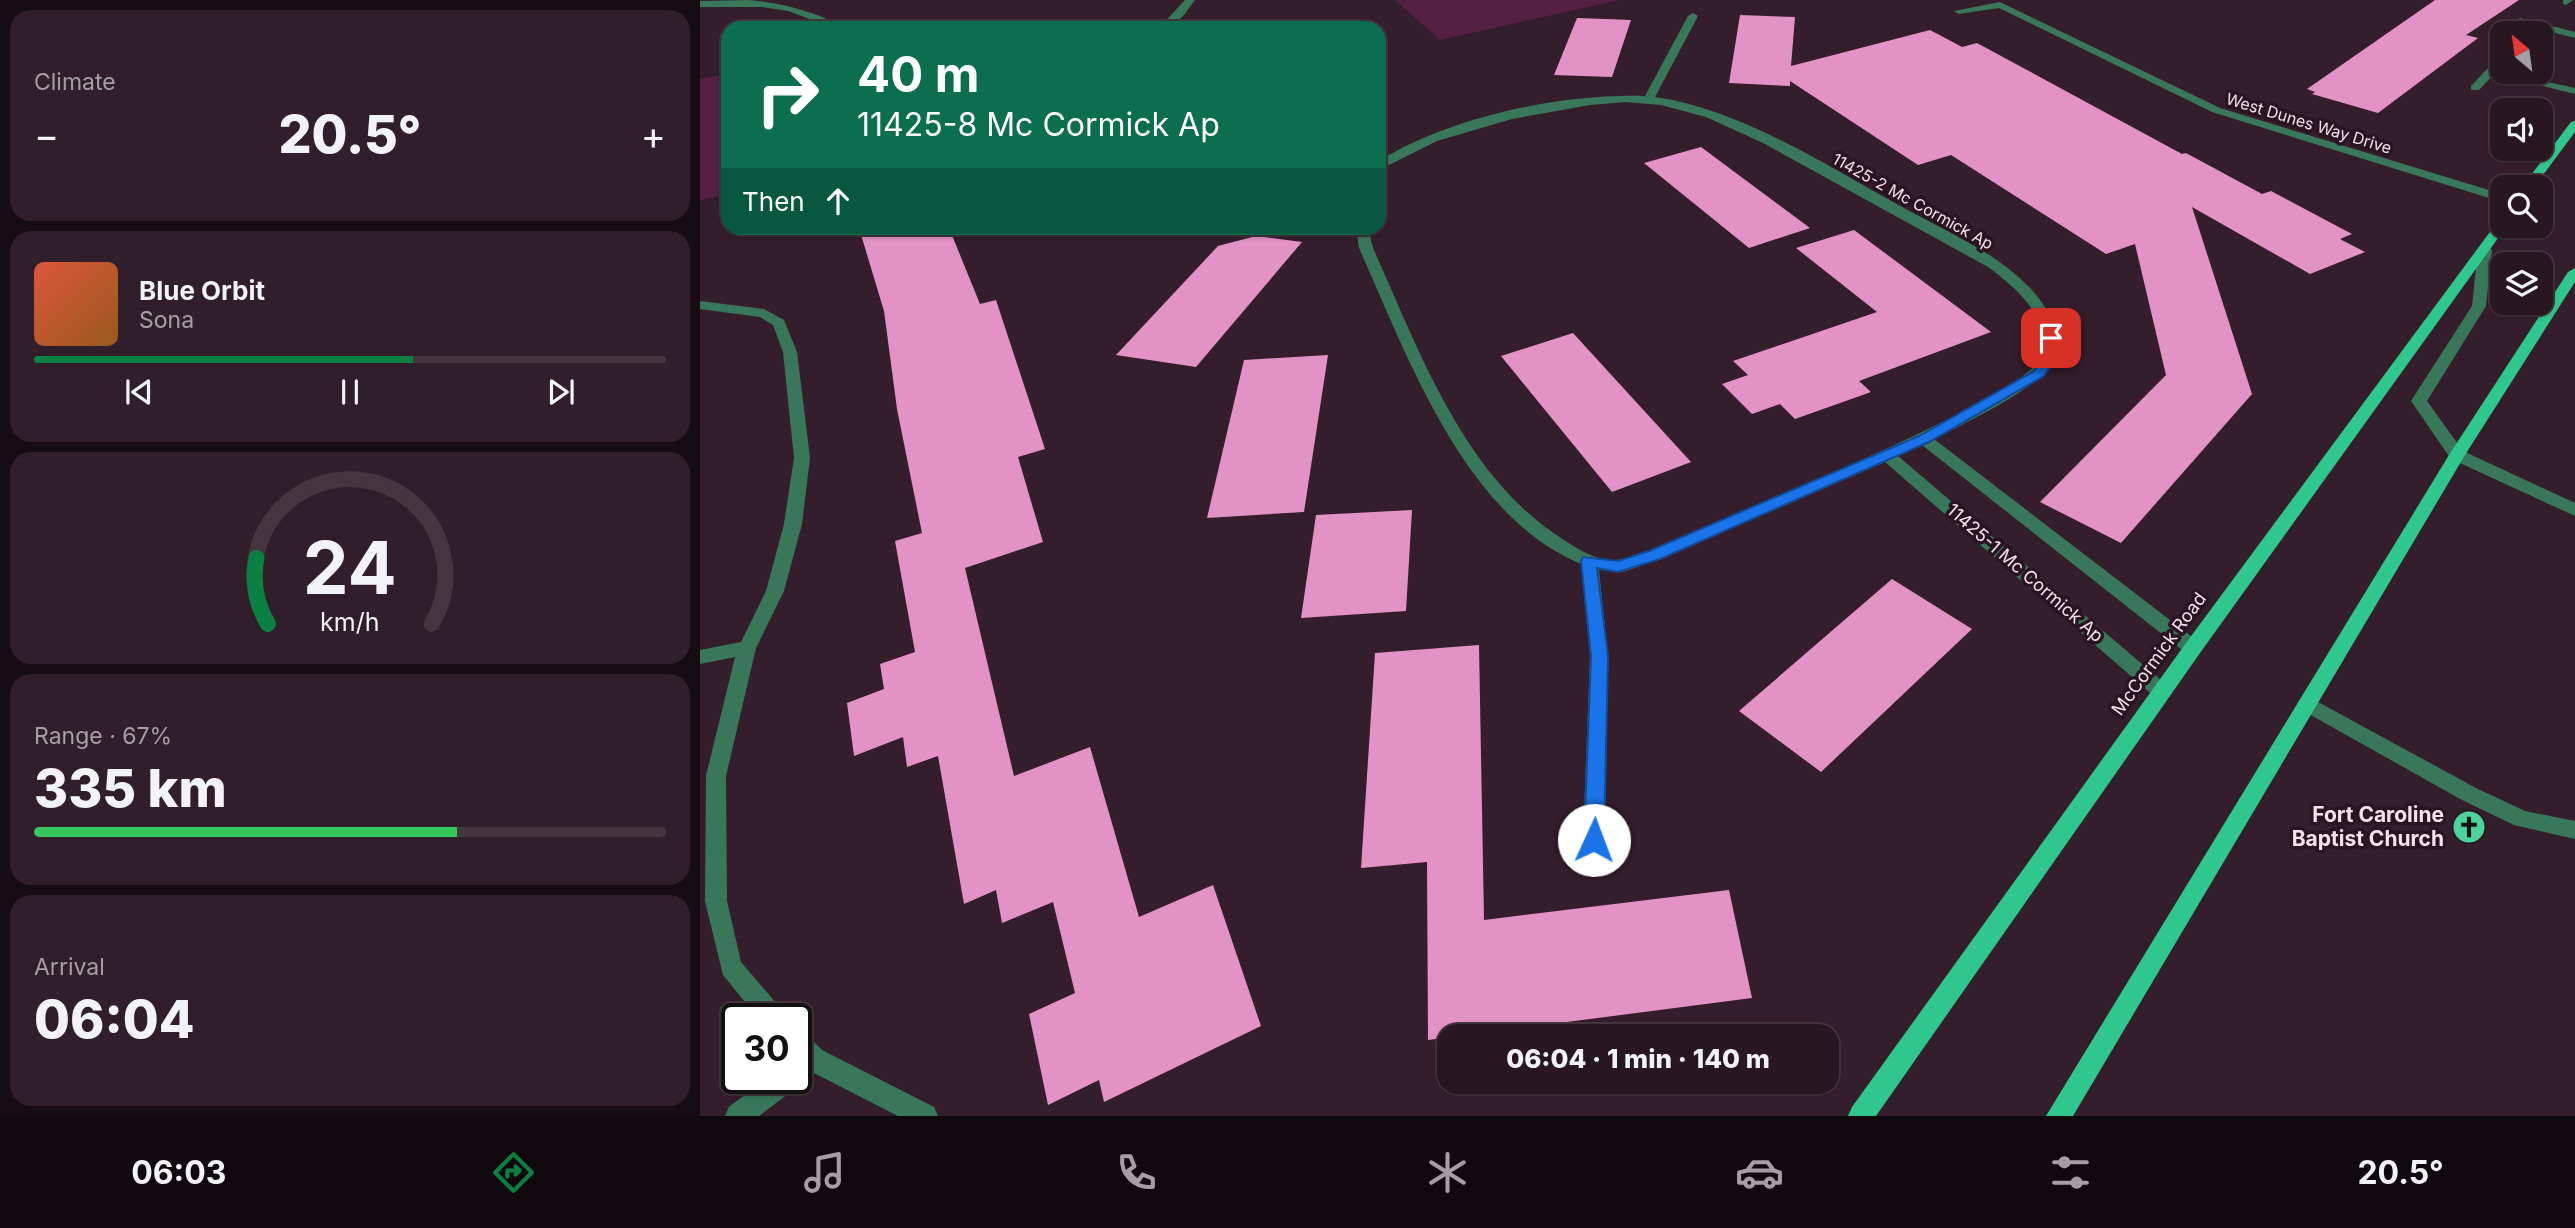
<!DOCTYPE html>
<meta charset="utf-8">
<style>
body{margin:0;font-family:Inter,sans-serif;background:#301f2a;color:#f1f3f6;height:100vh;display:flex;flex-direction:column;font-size:26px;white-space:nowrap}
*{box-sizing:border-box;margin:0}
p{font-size:23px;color:#a59fa5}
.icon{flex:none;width:38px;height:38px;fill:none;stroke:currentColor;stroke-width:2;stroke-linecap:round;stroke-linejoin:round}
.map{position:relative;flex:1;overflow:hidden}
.drawer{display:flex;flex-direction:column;gap:10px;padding:10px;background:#160c12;width:700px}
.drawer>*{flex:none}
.banner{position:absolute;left:21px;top:21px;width:665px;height:214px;border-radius:21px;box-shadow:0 2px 5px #0004,0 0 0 2px #44353f;background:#0b6e4f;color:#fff;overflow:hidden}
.needle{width:46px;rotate:331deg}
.buttons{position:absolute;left:1790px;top:21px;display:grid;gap:14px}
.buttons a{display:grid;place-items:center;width:63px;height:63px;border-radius:14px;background:#281621;box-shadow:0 2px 5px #0004,0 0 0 2px #44353f;font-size:35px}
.speed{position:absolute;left:21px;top:1003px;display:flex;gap:14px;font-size:35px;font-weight:700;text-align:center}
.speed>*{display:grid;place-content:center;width:91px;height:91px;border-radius:50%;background:#281621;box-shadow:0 2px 5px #0004,0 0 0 2px #44353f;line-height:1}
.speed .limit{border:4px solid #111;border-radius:10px;background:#fff;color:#111}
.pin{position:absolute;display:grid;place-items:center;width:60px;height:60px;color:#fff;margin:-30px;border-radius:14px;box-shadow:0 4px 10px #0006}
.me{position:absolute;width:77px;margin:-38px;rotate:2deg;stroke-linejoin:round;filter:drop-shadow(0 0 5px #0008)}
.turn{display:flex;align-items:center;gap:24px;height:147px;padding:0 21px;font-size:32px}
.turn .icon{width:91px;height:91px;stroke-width:2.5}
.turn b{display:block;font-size:49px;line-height:60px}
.then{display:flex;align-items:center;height:66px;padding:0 21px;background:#0003;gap:14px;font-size:26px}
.big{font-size:52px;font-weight:800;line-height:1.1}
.drawer .card{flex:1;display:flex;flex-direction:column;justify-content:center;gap:10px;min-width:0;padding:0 24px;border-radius:21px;background:#301f2a}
.drawer .dial{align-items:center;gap:0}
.dial svg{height:182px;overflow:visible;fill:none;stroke:#44353f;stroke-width:7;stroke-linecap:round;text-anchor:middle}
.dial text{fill:#f1f3f6;stroke:none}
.song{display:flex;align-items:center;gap:21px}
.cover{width:84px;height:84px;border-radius:10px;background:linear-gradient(135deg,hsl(10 70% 55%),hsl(30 70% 35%))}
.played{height:7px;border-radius:4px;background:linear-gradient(90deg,#0b8043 60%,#44353f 60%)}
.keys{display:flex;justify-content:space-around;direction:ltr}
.heat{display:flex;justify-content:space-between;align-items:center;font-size:38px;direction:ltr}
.charge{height:10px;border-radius:5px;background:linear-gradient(90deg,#34c759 67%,#44353f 0)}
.trip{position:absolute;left:737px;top:1024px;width:402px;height:70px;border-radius:21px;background:#281621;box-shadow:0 2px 5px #0004,0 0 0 2px #44353f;font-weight:800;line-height:70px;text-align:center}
.dock{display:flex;height:112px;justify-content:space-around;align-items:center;background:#10090d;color:#a59fa5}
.dock .icon{width:49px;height:49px}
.dock .current{color:#0b8043}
.dock b{font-size:32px;color:#f1f3f6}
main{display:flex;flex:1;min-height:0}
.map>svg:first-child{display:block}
.green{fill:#531f42}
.building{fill:#e392c5}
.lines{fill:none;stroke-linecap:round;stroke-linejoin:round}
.minor{fill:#39775a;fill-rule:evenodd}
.major{fill:#2fc78d;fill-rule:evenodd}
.route{fill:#1a73e8;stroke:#114b97;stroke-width:2}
.labels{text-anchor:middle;stroke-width:7;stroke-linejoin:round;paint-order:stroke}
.far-street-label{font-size:16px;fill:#f2e2eb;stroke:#2a1422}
.street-label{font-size:18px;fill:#f2e2eb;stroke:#2a1422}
.near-poi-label{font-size:21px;font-weight:bold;fill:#f2e2eb;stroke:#2a1422;text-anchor:end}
</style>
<main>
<section class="drawer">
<div class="card"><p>Climate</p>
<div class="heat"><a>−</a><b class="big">20.5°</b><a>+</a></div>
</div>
<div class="card">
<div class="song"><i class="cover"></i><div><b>Blue Orbit</b><p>Sona</p></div></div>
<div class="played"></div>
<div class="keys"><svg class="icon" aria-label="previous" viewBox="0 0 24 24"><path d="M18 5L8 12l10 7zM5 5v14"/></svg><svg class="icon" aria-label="pause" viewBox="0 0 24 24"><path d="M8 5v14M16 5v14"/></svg><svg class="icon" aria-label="next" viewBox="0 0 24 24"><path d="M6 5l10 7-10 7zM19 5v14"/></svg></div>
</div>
<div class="card dial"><svg viewBox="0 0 100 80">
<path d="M14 69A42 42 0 1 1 86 69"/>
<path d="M14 69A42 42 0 0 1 9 40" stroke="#0b8043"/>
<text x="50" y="56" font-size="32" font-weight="700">24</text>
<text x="50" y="72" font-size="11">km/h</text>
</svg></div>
<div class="card"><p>Range · 67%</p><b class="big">335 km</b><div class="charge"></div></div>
<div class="card"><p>Arrival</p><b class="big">06:04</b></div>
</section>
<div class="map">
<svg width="1875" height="1116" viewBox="0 0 1875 1116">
<rect width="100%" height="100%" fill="#351e2c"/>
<path class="green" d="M 695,0 L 920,0 L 740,40 Z
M 23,75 L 28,103 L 28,194 L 0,200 L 0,79 Z"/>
<path class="building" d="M 1735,0 L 1819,0 L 1766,35 L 1778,38 L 1678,113 L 1612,94 L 1615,92 L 1607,89 Z
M 1040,15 L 1095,17 L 1091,66 L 1230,30 L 1262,47 L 1277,43 L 1482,154 L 1486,153 L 1562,194 L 1571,191 L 1652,234 L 1640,239 L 1665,252 L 1610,274 L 1492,207 L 1552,394 L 1421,543 L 1340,502 L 1466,375 L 1435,244 L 1406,254 L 1251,155 L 1218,165 L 1090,81 L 1090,86 L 1029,83 Z
M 877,18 L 931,20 L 912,77 L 854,75 Z
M 1001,147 L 1110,228 L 1049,248 L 944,163 Z
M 159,228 L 249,228 L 280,304 L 296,300 L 345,449 L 318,457 L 343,542 L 265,568 L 314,776 L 390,747 L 439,917 L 513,885 L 561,1026 L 404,1102 L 399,1080 L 348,1105 L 329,1014 L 375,993 L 353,902 L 302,923 L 296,890 L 264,904 L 238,756 L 207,767 L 203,737 L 154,756 L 147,703 L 184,689 L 180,664 L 215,652 L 195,541 L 222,533 L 197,409 L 184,311 Z
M 1154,230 L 1291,332 L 1159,381 L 1171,392 L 1095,419 L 1080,404 L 1052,414 L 1022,384 L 1048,375 L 1033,361 L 1177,312 L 1096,248 Z
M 556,236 L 602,242 L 496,367 L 416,355 L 518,246 Z
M 873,333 L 991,462 L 912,492 L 801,356 Z
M 628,355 L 604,512 L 507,518 L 544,360 Z
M 712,510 L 706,611 L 601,618 L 616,515 Z
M 1192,579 L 1272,629 L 1121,772 L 1039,711 Z
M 779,645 L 784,920 L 1029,890 L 1052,998 L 728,1040 L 727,862 L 661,868 L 675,653 Z"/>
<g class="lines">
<path class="minor" d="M 48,0 C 75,2 100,8 125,18 L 130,28 L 120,28 L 118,22 L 88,11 L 62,7 L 0,7 L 0,1 Z
M 485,0 L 495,0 L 484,15 L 470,28 L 459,28 Z
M 1863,0 L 1873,0 L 1866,5 L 1863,4 Z
M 1300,2 L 1520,108 L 1802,194 L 1802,202 L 1512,112 L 1299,8 L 1259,14 L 1254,11 Z
M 993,13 L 998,16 L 955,97 C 1043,110 1125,165 1202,207 C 1244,230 1294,251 1328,286 C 1345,303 1363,331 1356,357 C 1348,384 1261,425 1234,439 L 1500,643 L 1502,648 L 1500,653 L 1486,653 L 1222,445 L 1198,456 L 1469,687 L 1472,692 L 1469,697 L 1462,700 L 1455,697 L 1185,462 L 961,559 L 923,572 L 899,570 L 908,656 L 905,840 L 902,847 L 894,849 L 886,847 L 883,840 L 890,656 L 881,564 C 764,516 707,355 659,248 L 656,228 L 668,228 L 673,248 C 719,350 764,478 864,540 C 878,549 895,560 913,560 C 926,560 937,555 949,551 C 1005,526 1327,399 1341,357 C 1354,319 1314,286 1288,267 L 1063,143 L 1006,117 L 961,105 L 925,102 L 890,105 L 812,119 L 737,141 L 679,170 L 679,161 C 750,117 862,93 945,96 L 988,16 Z
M 1820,18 L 1875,32 L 1875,38 L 1817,23 L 1815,21 Z
M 1802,64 L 1802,72 L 1875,88 L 1875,94 L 1794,74 L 1779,90 L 1771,90 L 1771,86 L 1788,68 Z
M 1785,246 L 1792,250 L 1786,306 L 1727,401 L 1763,451 L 1875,503 L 1875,516 L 1751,459 L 1711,401 L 1772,306 L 1778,250 Z
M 0,301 L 64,309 L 84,320 L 97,352 L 110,458 L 102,524 L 84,591 L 56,648 L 26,776 L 27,901 L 41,962 L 82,1010 L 85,1018 L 58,1018 L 23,975 L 5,901 L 6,776 L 35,657 L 0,664 L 0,650 L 41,642 L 66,591 L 84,524 L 94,458 L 83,352 L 73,325 L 60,317 L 0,309 Z
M 1607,696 L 1776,788 L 1825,811 L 1875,821 L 1875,839 L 1814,825 L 1762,800 L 1600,709 L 1597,704 L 1600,699 Z
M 96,1030 L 105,1033 L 122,1050 L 234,1107 L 238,1116 L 198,1116 L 104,1068 L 96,1060 Z
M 96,1069 L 100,1078 L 97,1087 L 59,1116 L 25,1116 L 29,1107 L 67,1078 L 96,1078 Z"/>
<path class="major" d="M 1875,121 L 1875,132 L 1834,187 L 1822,187 L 1871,122 Z
M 1802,220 L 1802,226 L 1806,227 L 1500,653 L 1176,1116 L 1148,1116 L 1152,1107 L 1486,643 L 1798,221 Z
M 1875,268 L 1875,282 L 1765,455 L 1373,1116 L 1346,1116 L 1749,455 L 1868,272 Z"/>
</g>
<path class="route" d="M 1351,334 L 1357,338 L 1354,361 L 1344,376 L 1229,442 L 960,559 L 918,572 L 897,568 L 908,656 L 904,840 L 901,846 L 894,849 L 887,846 L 884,840 L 891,656 L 881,561 L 883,557 L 918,561 L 949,551 L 1219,436 L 1334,371 L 1341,361 L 1344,338 Z"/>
<defs>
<symbol id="church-disc" viewBox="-11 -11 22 22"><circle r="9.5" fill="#4cd39b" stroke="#2a1422"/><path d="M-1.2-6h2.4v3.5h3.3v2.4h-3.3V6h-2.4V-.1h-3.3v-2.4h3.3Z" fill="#111"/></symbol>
</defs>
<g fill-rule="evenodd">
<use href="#church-disc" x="1750" y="808" width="38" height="38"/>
</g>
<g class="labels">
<g class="far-street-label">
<text transform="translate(1609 123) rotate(17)" y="6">West Dunes Way Drive</text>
<text transform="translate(1213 201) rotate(29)" y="6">11425-2 Mc Cormick Ap</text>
</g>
<g class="street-label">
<text transform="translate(1325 573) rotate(41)" y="6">11425-1 Mc Cormick Ap</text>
<text transform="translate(1459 654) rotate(-54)" y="6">McCormick Road</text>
</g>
<g class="near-poi-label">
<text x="1744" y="822">Fort Caroline<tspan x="1744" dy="24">Baptist Church</tspan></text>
</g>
</g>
</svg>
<div class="buttons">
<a><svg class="needle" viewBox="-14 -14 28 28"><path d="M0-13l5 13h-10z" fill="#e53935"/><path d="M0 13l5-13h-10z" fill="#a59fa5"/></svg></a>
<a><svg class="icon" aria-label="sound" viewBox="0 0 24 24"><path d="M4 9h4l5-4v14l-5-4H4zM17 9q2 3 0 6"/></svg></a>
<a><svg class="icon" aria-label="search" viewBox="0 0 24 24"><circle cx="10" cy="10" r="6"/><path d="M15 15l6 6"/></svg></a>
<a><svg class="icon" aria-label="layers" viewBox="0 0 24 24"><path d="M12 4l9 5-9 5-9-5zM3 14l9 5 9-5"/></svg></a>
</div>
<div class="speed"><div class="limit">30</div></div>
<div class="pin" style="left:1351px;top:338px;background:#d93025"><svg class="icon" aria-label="arrive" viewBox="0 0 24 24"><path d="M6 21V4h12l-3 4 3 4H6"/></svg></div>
<svg class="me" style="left:894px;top:840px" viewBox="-20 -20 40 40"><circle r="19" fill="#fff"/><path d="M0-13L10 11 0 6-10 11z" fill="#1a73e8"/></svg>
<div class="trip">06:04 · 1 min · 140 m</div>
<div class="banner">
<div class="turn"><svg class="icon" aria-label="right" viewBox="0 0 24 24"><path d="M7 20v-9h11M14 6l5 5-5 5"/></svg><div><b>40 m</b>11425-8 Mc Cormick Ap</div></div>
<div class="then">Then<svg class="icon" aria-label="ahead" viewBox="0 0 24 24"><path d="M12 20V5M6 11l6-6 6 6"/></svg></div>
</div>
</div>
</main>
<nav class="dock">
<b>06:03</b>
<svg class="icon current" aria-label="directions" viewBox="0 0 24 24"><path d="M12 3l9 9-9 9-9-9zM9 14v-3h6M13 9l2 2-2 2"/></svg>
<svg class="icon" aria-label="music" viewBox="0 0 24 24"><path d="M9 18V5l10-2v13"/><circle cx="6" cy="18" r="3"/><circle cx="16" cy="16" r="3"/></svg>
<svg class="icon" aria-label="phone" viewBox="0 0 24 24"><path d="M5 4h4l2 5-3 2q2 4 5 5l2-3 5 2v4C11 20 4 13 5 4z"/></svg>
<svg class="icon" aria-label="climate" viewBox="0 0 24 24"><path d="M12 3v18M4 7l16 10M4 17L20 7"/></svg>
<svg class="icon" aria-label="car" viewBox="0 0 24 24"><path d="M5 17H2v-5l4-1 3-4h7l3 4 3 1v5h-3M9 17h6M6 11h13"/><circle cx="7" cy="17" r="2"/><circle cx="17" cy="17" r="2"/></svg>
<svg class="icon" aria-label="filters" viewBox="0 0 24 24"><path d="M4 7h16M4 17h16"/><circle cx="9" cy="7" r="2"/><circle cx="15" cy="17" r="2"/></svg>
<b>20.5°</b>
</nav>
